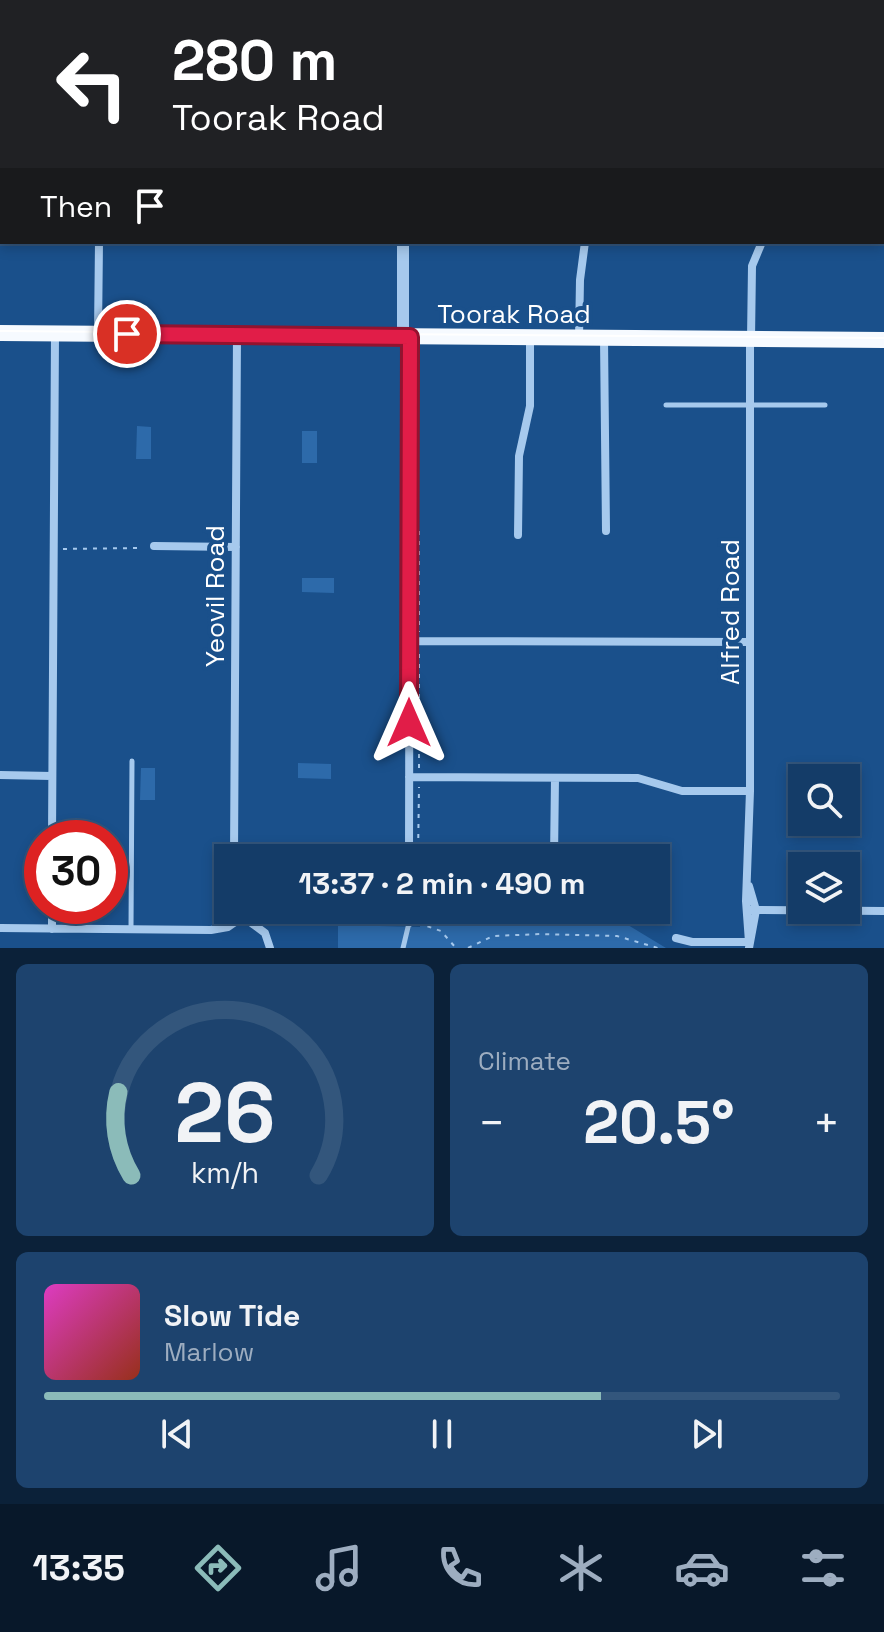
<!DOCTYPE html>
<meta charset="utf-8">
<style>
body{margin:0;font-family:"Space Grotesk",sans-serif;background:#1d436e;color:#f1f3f6;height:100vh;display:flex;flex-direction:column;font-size:30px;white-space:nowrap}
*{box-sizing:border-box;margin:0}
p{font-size:26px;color:#9dadc0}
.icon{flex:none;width:44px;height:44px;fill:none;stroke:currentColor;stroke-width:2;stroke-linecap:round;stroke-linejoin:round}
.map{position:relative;height:948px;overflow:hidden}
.details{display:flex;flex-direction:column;gap:16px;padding:16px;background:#0b2139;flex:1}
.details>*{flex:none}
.banner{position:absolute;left:0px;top:0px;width:884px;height:244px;box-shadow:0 4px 12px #0003,0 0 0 2px #33567c;background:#202124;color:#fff;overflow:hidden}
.buttons{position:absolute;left:788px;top:764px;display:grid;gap:16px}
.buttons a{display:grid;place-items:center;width:72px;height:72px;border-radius:0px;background:#143c68;box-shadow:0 4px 12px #0003,0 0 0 2px #33567c;font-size:40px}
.speed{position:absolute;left:24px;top:820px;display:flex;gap:16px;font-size:40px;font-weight:700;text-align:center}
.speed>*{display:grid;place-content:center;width:104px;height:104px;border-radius:50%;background:#143c68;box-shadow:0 4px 12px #0003,0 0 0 2px #33567c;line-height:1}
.speed .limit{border:12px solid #d22;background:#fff;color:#111}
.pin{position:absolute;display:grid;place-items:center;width:68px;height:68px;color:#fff;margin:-34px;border:4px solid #fff;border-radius:50%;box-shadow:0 2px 8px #0007}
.me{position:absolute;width:88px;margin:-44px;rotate:0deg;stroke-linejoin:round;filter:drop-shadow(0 0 6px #0008)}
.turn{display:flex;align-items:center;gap:28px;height:168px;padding:0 40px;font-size:36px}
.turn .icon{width:104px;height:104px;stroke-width:2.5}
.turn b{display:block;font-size:56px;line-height:68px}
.then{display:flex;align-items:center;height:76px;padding:0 40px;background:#0003;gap:16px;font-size:30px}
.big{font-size:60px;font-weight:600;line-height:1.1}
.details .tile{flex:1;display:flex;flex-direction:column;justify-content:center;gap:12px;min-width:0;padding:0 28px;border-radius:12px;background:#1d436e}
.details .dial{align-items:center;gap:0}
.dial svg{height:208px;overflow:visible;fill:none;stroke:#33567c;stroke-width:7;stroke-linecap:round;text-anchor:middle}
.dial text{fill:#f1f3f6;stroke:none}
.song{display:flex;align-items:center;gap:24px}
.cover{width:96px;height:96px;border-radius:12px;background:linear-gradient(135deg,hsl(310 70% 55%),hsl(10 70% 35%))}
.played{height:8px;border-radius:4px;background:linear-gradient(90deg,#8bbbb9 70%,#33567c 70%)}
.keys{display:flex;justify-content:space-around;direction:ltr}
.heat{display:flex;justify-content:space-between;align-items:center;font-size:44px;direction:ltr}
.details .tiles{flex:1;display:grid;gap:16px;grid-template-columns:1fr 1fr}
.tile:last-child{grid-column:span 2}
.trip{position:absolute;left:214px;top:844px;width:456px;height:80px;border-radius:0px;background:#143c68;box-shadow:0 4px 12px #0003,0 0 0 2px #33567c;font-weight:600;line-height:80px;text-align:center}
.menu{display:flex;height:128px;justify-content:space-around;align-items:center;background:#08182a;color:#9dadc0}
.menu .icon{width:56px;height:56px}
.menu .current{color:#8bbbb9}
.menu b{font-size:36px;color:#f1f3f6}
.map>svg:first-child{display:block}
.green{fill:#2d6aaa}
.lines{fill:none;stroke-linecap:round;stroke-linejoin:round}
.path{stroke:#a6c9ed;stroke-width:2;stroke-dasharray:4 6;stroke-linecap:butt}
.service{stroke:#a6c9ed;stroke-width:5}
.minor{stroke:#a6c9ed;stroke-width:8}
.tertiary{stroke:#a6c9ed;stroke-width:12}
.trunk{stroke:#f6faff;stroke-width:16}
.tram{stroke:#fff;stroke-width:2}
.route-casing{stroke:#92132f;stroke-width:20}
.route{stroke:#e11d48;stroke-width:14}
.labels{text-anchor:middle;stroke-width:8;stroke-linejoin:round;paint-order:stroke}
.street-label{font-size:26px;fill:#fff;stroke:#1a508b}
</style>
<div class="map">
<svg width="884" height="948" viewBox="0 0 884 948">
<rect width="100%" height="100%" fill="#1a508b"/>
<path class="green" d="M 137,426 L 151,427 L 151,459 L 136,459 Z
M 302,431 L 317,431 L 317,463 L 302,463 Z
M 302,578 L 334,578 L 334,593 L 302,592 Z
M 298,763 L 331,764 L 331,779 L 298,778 Z
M 141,768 L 155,768 L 155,800 L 140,800 Z
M 420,920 L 623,922 L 666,948 L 338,948 L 338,925 L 420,927 Z"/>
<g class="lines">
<path class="path" d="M 419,531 L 419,632
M 63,549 L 142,548
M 419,768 L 419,651
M 418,858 L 419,787
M 418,923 L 441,931 L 456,948
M 468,948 L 493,936 L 540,934 L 617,936 L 658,948"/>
<path class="service" d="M 666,405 L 825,405
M 252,925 L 260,917 C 308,910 360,922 409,923 L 403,948
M 131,929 L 132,761"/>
<path class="minor" d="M 101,2 L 101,0
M 0,38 L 2,38
M 0,184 L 2,184
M 98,333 L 99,242
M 579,338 L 580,280 L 585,242
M 604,338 L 606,531
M 751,339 L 752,266 L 762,242
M 518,535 L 519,456 L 530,406 L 530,338
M 154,546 L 236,547
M 410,641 L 750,642
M 0,775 L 52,776
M 409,777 L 638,778 L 682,791 L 750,791
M 52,838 L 55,334
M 234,858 L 237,335
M 409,858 L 410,337
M 554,858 L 555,778
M 52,906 L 52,929
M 234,910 L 265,933 L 270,948
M 748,910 L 884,911
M 554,920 L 554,910
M 409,923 L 409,910
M 0,928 L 211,930 L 228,927 L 241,918
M 676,938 L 692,942 L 749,942
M 749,942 L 746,901 L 750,791 L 750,340
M 749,948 L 756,910 L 749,886"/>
<path class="tertiary" d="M 495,2 L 496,0
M 403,337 L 403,242"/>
<path class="trunk" d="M 0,333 L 884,340"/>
<path class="tram" d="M 0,331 L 884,338"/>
</g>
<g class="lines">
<defs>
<path id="route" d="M 127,334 L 410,337 L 409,723"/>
</defs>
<use href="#route" class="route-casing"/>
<use href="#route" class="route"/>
</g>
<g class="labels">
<g class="street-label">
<text x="514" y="323">Toorak Road</text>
<text transform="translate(215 596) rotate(-90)" y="9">Yeovil Road</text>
<text transform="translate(730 612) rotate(-90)" y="9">Alfred Road</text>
</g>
</g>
</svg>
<div class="buttons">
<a><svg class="icon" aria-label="search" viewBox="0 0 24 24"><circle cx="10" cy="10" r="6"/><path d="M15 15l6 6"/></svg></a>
<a><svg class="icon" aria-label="layers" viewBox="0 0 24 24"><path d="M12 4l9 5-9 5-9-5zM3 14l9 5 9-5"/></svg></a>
</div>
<div class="speed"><div class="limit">30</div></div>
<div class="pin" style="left:127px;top:334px;background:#d93025"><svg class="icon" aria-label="arrive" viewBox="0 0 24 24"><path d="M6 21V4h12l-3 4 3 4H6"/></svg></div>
<svg class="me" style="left:409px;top:723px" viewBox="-20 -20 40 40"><path d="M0-17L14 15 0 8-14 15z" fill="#e11d48" stroke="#fff" stroke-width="4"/></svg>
<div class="trip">13:37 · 2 min · 490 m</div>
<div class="banner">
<div class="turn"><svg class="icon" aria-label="left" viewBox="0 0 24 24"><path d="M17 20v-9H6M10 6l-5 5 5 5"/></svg><div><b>280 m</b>Toorak Road</div></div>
<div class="then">Then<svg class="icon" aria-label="arrive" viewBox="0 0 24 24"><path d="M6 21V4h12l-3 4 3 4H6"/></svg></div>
</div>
</div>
<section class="details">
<div class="tiles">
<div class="tile dial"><svg viewBox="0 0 100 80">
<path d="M14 69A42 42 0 1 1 86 69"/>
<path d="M14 69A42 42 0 0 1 9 37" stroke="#8bbbb9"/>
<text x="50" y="56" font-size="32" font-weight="700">26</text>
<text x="50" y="72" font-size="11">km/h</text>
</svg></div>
<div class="tile"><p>Climate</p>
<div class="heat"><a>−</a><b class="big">20.5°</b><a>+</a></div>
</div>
<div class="tile">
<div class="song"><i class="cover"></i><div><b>Slow Tide</b><p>Marlow</p></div></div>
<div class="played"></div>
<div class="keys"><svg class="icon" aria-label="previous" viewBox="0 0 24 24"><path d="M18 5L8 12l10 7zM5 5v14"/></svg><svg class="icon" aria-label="pause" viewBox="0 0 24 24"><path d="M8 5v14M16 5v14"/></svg><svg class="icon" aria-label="next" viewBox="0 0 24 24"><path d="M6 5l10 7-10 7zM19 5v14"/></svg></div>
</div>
</div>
</section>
<nav class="menu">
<b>13:35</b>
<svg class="icon current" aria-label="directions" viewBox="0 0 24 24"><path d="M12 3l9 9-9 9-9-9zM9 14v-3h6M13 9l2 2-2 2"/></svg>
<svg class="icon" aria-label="music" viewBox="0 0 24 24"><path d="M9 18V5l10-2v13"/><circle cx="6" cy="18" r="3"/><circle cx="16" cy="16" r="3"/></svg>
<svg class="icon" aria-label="phone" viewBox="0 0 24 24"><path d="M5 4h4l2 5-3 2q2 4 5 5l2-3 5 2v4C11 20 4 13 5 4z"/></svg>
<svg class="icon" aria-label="climate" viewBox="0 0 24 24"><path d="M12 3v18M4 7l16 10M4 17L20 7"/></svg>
<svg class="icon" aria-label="car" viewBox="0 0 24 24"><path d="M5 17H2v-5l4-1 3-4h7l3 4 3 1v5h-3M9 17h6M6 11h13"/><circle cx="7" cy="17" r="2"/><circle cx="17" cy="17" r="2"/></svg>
<svg class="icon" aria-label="filters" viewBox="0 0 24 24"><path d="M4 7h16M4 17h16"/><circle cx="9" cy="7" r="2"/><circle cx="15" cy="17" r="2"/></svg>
</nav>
